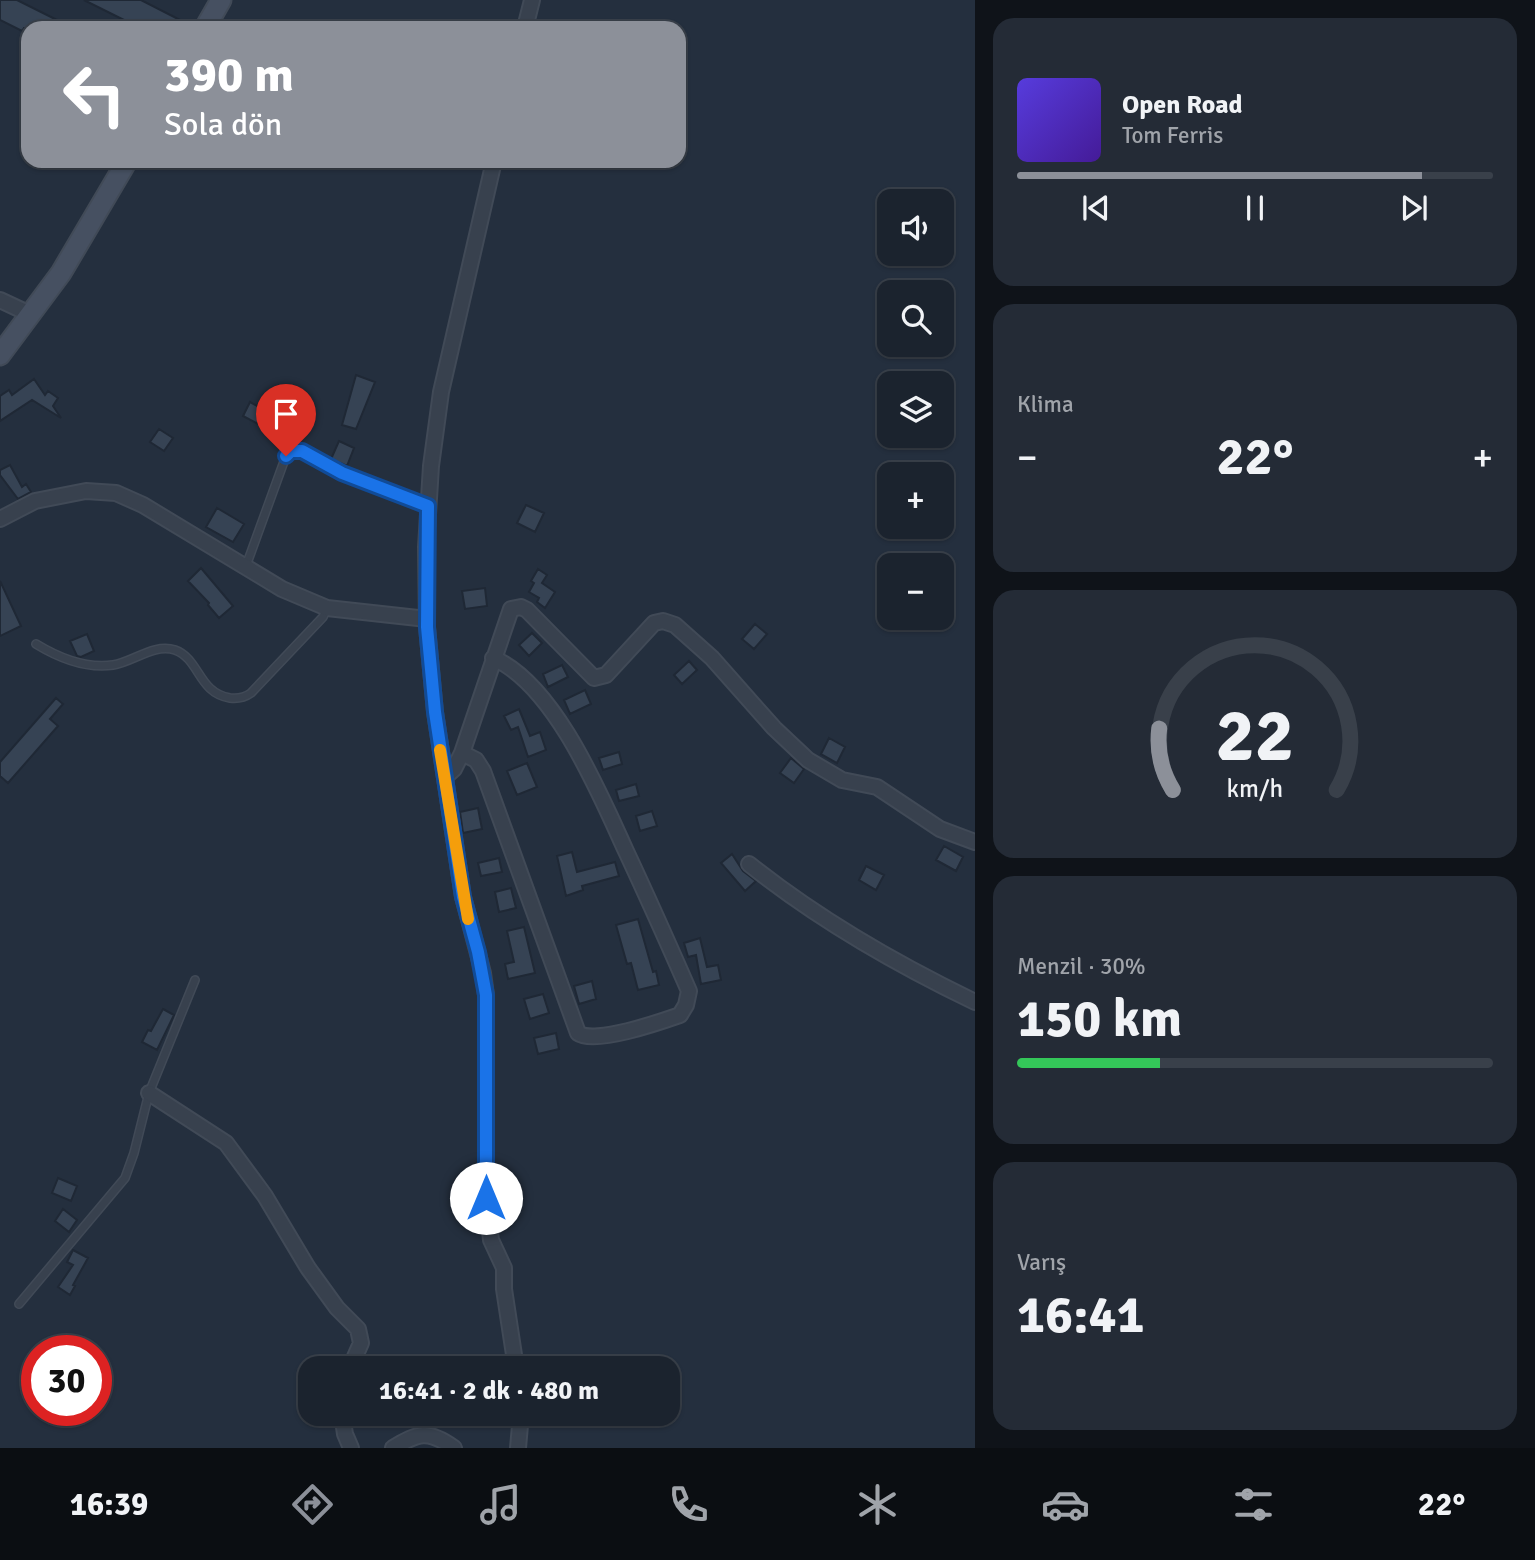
<!DOCTYPE html>
<html lang="tr">
<meta charset="utf-8">
<style>
body{margin:0;font-family:Signika,sans-serif;background:#242b36;color:#f1f3f6;height:100vh;display:flex;flex-direction:column;font-size:26px;white-space:nowrap}
*{box-sizing:border-box;margin:0}
p{font-size:23px;color:#a0a4aa}
.icon{flex:none;width:38px;height:38px;fill:none;stroke:currentColor;stroke-width:2;stroke-linecap:round;stroke-linejoin:round}
.map{position:relative;flex:1;overflow:hidden}
.side{display:flex;flex-direction:column;gap:18px;padding:18px;background:#0f1319;width:560px}
.side>*{flex:none}
.banner{position:absolute;left:21px;top:21px;width:665px;height:147px;border-radius:21px;box-shadow:0 2px 5px #0004,0 0 0 2px #39404a;background:#8c9099;color:#fff;overflow:hidden}
.controls{position:absolute;left:877px;top:189px;display:grid;gap:14px}
.controls a{display:grid;place-items:center;width:77px;height:77px;border-radius:14px;background:#1b232e;box-shadow:0 2px 5px #0004,0 0 0 2px #39404a;font-size:35px}
.speed{position:absolute;left:21px;top:1335px;display:flex;gap:14px;font-size:35px;font-weight:700;text-align:center}
.speed>*{display:grid;place-content:center;width:91px;height:91px;border-radius:50%;background:#1b232e;box-shadow:0 2px 5px #0004,0 0 0 2px #39404a;line-height:1}
.speed .limit{border:10px solid #d22;background:#fff;color:#111}
.pin{position:absolute;display:grid;place-items:center;width:60px;height:60px;color:#fff;margin:-72px -30px;border-radius:50% 50% 50% 0;rotate:-45deg;box-shadow:0 0 7px #0007}
.pin .icon{rotate:45deg}
.me{position:absolute;width:77px;margin:-38px;rotate:0deg;stroke-linejoin:round;filter:drop-shadow(0 0 5px #0008)}
.turn{display:flex;align-items:center;gap:24px;height:147px;padding:0 28px;font-size:32px}
.turn .icon{width:91px;height:91px;stroke-width:2.5}
.turn b{display:block;font-size:49px;line-height:60px}
.big{font-size:52px;font-weight:700;line-height:1.1}
.side .card{flex:1;display:flex;flex-direction:column;justify-content:center;gap:10px;min-width:0;padding:0 24px;border-radius:21px;background:#242b36}
.side .dial{align-items:center;gap:0}
.dial svg{height:182px;overflow:visible;fill:none;stroke:#39404a;stroke-width:7;stroke-linecap:round;text-anchor:middle}
.dial text{fill:#f1f3f6;stroke:none}
.song{display:flex;align-items:center;gap:21px}
.cover{width:84px;height:84px;border-radius:10px;background:linear-gradient(135deg,hsl(250 70% 55%),hsl(260 70% 35%))}
.played{height:7px;border-radius:4px;background:linear-gradient(90deg,#8c9099 85%,#39404a 85%)}
.keys{display:flex;justify-content:space-around;direction:ltr}
.heat{display:flex;justify-content:space-between;align-items:center;font-size:38px;direction:ltr}
.charge{height:10px;border-radius:5px;background:linear-gradient(90deg,#34c759 30%,#39404a 0)}
.trip{position:absolute;left:298px;top:1356px;width:382px;height:70px;border-radius:21px;background:#1b232e;box-shadow:0 2px 5px #0004,0 0 0 2px #39404a;font-weight:700;line-height:70px;text-align:center}
.tab-bar{display:flex;height:112px;justify-content:space-around;align-items:center;background:#0b0e12;color:#a0a4aa}
.tab-bar .icon{width:49px;height:49px}
.tab-bar .selected{color:#8c9099}
.tab-bar b{font-size:32px;color:#f1f3f6}
main{display:flex;flex:1;min-height:0}
.map>svg:first-child{display:block}
.building{fill:#364354;stroke:#1f2835;stroke-width:2}
.lines{fill:none;stroke-linecap:round;stroke-linejoin:round}
.lane-casing{stroke:#414a57;stroke-width:10}
.street-casing{stroke:#414a57;stroke-width:18}
.secondary-casing{stroke:#414a57;stroke-width:23}
.lane{stroke:#38414e;stroke-width:7}
.street{stroke:#38414e;stroke-width:14}
.secondary{stroke:#465061;stroke-width:19}
.route-casing{stroke:#114b97;stroke-width:18}
.route{stroke:#1a73e8;stroke-width:12}
.slow{stroke:#f59e0b;stroke-width:12}
</style>
<main>
<div class="map">
<svg width="975" height="1448" viewBox="0 0 975 1448">
<rect width="100%" height="100%" fill="#242f3e"/>
<path class="building" d="M 0,0 L 17,0 L 73,28 L 24,28 L 22,31 L 0,20 Z
M 84,0 L 141,0 L 184,22 L 181,28 L 140,28 Z
M 356,375 L 375,382 L 356,429 L 342,425 Z
M 34,379 L 45,395 L 48,391 L 58,398 L 53,406 L 61,418 L 32,400 L 0,421 L 0,396 L 9,390 L 12,395 Z
M 250,402 L 270,413 L 262,426 L 243,416 Z
M 159,429 L 173,438 L 164,451 L 150,442 Z
M 339,441 L 354,448 L 347,466 L 331,459 Z
M 10,465 L 22,487 L 26,484 L 31,492 L 18,499 L 0,475 L 0,470 Z
M 526,505 L 544,513 L 535,532 L 517,523 Z
M 217,508 L 244,524 L 233,542 L 206,527 Z
M 201,568 L 233,606 L 219,618 L 208,605 L 209,603 L 188,581 Z
M 538,569 L 547,575 L 542,583 L 555,592 L 545,608 L 537,602 L 539,598 L 529,592 L 534,583 L 531,581 Z
M 0,581 L 21,626 L 0,636 Z
M 485,588 L 487,606 L 465,609 L 462,591 Z
M 755,624 L 767,634 L 754,649 L 742,639 Z
M 532,633 L 542,643 L 529,656 L 519,645 Z
M 87,634 L 94,651 L 81,657 L 77,656 L 70,641 Z
M 689,661 L 697,670 L 682,684 L 674,675 Z
M 562,665 L 568,677 L 548,687 L 543,674 Z
M 585,690 L 591,704 L 570,714 L 564,700 Z
M 56,698 L 63,704 L 50,719 L 58,726 L 8,783 L 0,776 L 0,762 Z
M 519,709 L 530,736 L 540,732 L 546,750 L 528,757 L 518,727 L 511,730 L 504,716 Z
M 829,738 L 845,747 L 837,763 L 821,754 Z
M 619,752 L 622,764 L 603,770 L 599,758 Z
M 791,758 L 804,769 L 794,783 L 780,773 Z
M 527,763 L 537,787 L 517,795 L 507,771 Z
M 636,784 L 639,796 L 619,801 L 616,790 Z
M 478,808 L 482,829 L 463,833 L 460,812 Z
M 652,811 L 657,826 L 640,831 L 636,816 Z
M 944,846 L 963,857 L 956,871 L 936,860 Z
M 572,852 L 577,872 L 615,862 L 619,876 L 582,886 L 583,890 L 566,896 L 557,856 Z
M 732,854 L 743,871 L 756,881 L 745,891 L 721,863 Z
M 499,858 L 502,872 L 481,876 L 478,863 Z
M 866,866 L 884,875 L 876,890 L 859,880 Z
M 511,888 L 516,908 L 499,912 L 495,892 Z
M 638,919 L 653,972 L 656,971 L 659,985 L 638,990 L 631,963 L 627,964 L 616,925 Z
M 524,927 L 535,973 L 508,979 L 505,964 L 514,962 L 507,931 Z
M 700,938 L 707,967 L 718,965 L 721,980 L 701,984 L 696,955 L 688,957 L 684,943 Z
M 592,981 L 596,999 L 579,1004 L 574,986 Z
M 543,994 L 549,1013 L 530,1019 L 524,999 Z
M 163,1009 L 174,1015 L 157,1050 L 142,1042 L 148,1030 L 151,1031 Z
M 556,1033 L 559,1049 L 538,1054 L 534,1038 Z
M 58,1178 L 77,1186 L 71,1201 L 52,1193 Z
M 497,1205 L 511,1206 L 510,1226 L 499,1225 Z
M 63,1209 L 77,1220 L 69,1232 L 55,1221 Z
M 73,1250 L 88,1258 L 73,1285 L 75,1286 L 70,1295 L 58,1287 L 73,1265 L 67,1262 Z"/>
<g class="lines">
<defs>
<path id="lane" d="M 246,566 L 286,456 L 291,451 L 302,451 L 342,473 L 428,506
M 36,644 C 59,658 85,669 113,665 C 133,662 154,643 175,650 C 200,659 198,693 230,698 C 238,699 244,698 251,693 L 323,617 L 327,608
M 19,1304 L 125,1178 L 134,1153 L 149,1093 L 195,980"/>
<path id="street" d="M 525,28 L 532,0
M 494,161 L 441,392 L 431,466 L 426,547 L 427,627 L 435,712 L 463,897 L 483,973 L 486,995 L 486,1198 L 491,1240 L 504,1268 L 504,1289 L 516,1368
M 0,300 L 32,315
M 0,519 L 35,501 L 86,491 L 116,493 L 143,505 L 282,589 L 327,608 L 427,619
M 462,753 L 476,760 L 483,771 L 578,1033 C 594,1045 660,1022 680,1015 L 686,1005 L 689,991 C 668,943 647,896 625,849 C 599,792 554,684 493,658
M 445,777 L 454,769 L 462,753 L 511,609 L 521,607 L 527,610 L 594,678 L 606,675 L 654,623 L 663,621 L 675,625 L 712,658 L 774,728 L 808,760 L 842,780 L 877,787 L 940,829 L 975,842
M 749,864 C 819,920 894,963 975,1002
M 149,1093 L 226,1143 L 265,1196 L 308,1268 L 337,1308 L 358,1329 L 361,1343 L 350,1368
M 342,1414 L 345,1434 L 351,1448
M 393,1448 C 418,1433 428,1429 454,1448
M 518,1448 L 521,1414"/>
<path id="secondary" d="M 205,28 L 221,0
M 0,355 L 61,273 L 127,161"/>
</defs>
<use href="#lane" class="lane-casing"/>
<use href="#street" class="street-casing"/>
<use href="#secondary" class="secondary-casing"/>
<use href="#lane" class="lane"/>
<use href="#street" class="street"/>
<use href="#secondary" class="secondary"/>
</g>
<g class="lines">
<defs>
<path id="route" d="M 286,456 L 291,451 L 302,451 L 342,473 L 428,506 L 427,627 L 435,712 L 463,897 L 478,952 L 486,995 L 486,1198"/>
</defs>
<use href="#route" class="route-casing"/>
<use href="#route" class="route"/>
<path class="slow" d="M 440,750 L 468,919"/>
</g>
</svg>
<div class="controls">
<a><svg class="icon" aria-label="sound" viewBox="0 0 24 24"><path d="M4 9h4l5-4v14l-5-4H4zM17 9q2 3 0 6"/></svg></a>
<a><svg class="icon" aria-label="search" viewBox="0 0 24 24"><circle cx="10" cy="10" r="6"/><path d="M15 15l6 6"/></svg></a>
<a><svg class="icon" aria-label="layers" viewBox="0 0 24 24"><path d="M12 4l9 5-9 5-9-5zM3 14l9 5 9-5"/></svg></a>
<a>+</a>
<a>−</a>
</div>
<div class="speed"><div class="limit">30</div></div>
<div class="pin" style="left:286px;top:456px;background:#d93025"><svg class="icon" aria-label="arrive" viewBox="0 0 24 24"><path d="M6 21V4h12l-3 4 3 4H6"/></svg></div>
<svg class="me" style="left:486px;top:1198px" viewBox="-20 -20 40 40"><circle r="19" fill="#fff"/><path d="M0-13L10 11 0 6-10 11z" fill="#1a73e8"/></svg>
<div class="trip">16:41 · 2 dk · 480 m</div>
<div class="banner">
<div class="turn"><svg class="icon" aria-label="left" viewBox="0 0 24 24"><path d="M17 20v-9H6M10 6l-5 5 5 5"/></svg><div><b>390 m</b>Sola dön</div></div>
</div>
</div>
<section class="side">
<div class="card">
<div class="song"><i class="cover"></i><div><b>Open Road</b><p>Tom Ferris</p></div></div>
<div class="played"></div>
<div class="keys"><svg class="icon" aria-label="previous" viewBox="0 0 24 24"><path d="M18 5L8 12l10 7zM5 5v14"/></svg><svg class="icon" aria-label="pause" viewBox="0 0 24 24"><path d="M8 5v14M16 5v14"/></svg><svg class="icon" aria-label="next" viewBox="0 0 24 24"><path d="M6 5l10 7-10 7zM19 5v14"/></svg></div>
</div>
<div class="card"><p>Klima</p>
<div class="heat"><a>−</a><b class="big">22°</b><a>+</a></div>
</div>
<div class="card dial"><svg viewBox="0 0 100 80">
<path d="M14 69A42 42 0 1 1 86 69"/>
<path d="M14 69A42 42 0 0 1 8 42" stroke="#8c9099"/>
<text x="50" y="56" font-size="32" font-weight="700">22</text>
<text x="50" y="72" font-size="11">km/h</text>
</svg></div>
<div class="card"><p>Menzil · 30%</p><b class="big">150 km</b><div class="charge"></div></div>
<div class="card"><p>Varış</p><b class="big">16:41</b></div>
</section>
</main>
<nav class="tab-bar">
<b>16:39</b>
<svg class="icon selected" aria-label="directions" viewBox="0 0 24 24"><path d="M12 3l9 9-9 9-9-9zM9 14v-3h6M13 9l2 2-2 2"/></svg>
<svg class="icon" aria-label="music" viewBox="0 0 24 24"><path d="M9 18V5l10-2v13"/><circle cx="6" cy="18" r="3"/><circle cx="16" cy="16" r="3"/></svg>
<svg class="icon" aria-label="phone" viewBox="0 0 24 24"><path d="M5 4h4l2 5-3 2q2 4 5 5l2-3 5 2v4C11 20 4 13 5 4z"/></svg>
<svg class="icon" aria-label="climate" viewBox="0 0 24 24"><path d="M12 3v18M4 7l16 10M4 17L20 7"/></svg>
<svg class="icon" aria-label="car" viewBox="0 0 24 24"><path d="M5 17H2v-5l4-1 3-4h7l3 4 3 1v5h-3M9 17h6M6 11h13"/><circle cx="7" cy="17" r="2"/><circle cx="17" cy="17" r="2"/></svg>
<svg class="icon" aria-label="filters" viewBox="0 0 24 24"><path d="M4 7h16M4 17h16"/><circle cx="9" cy="7" r="2"/><circle cx="15" cy="17" r="2"/></svg>
<b>22°</b>
</nav>
